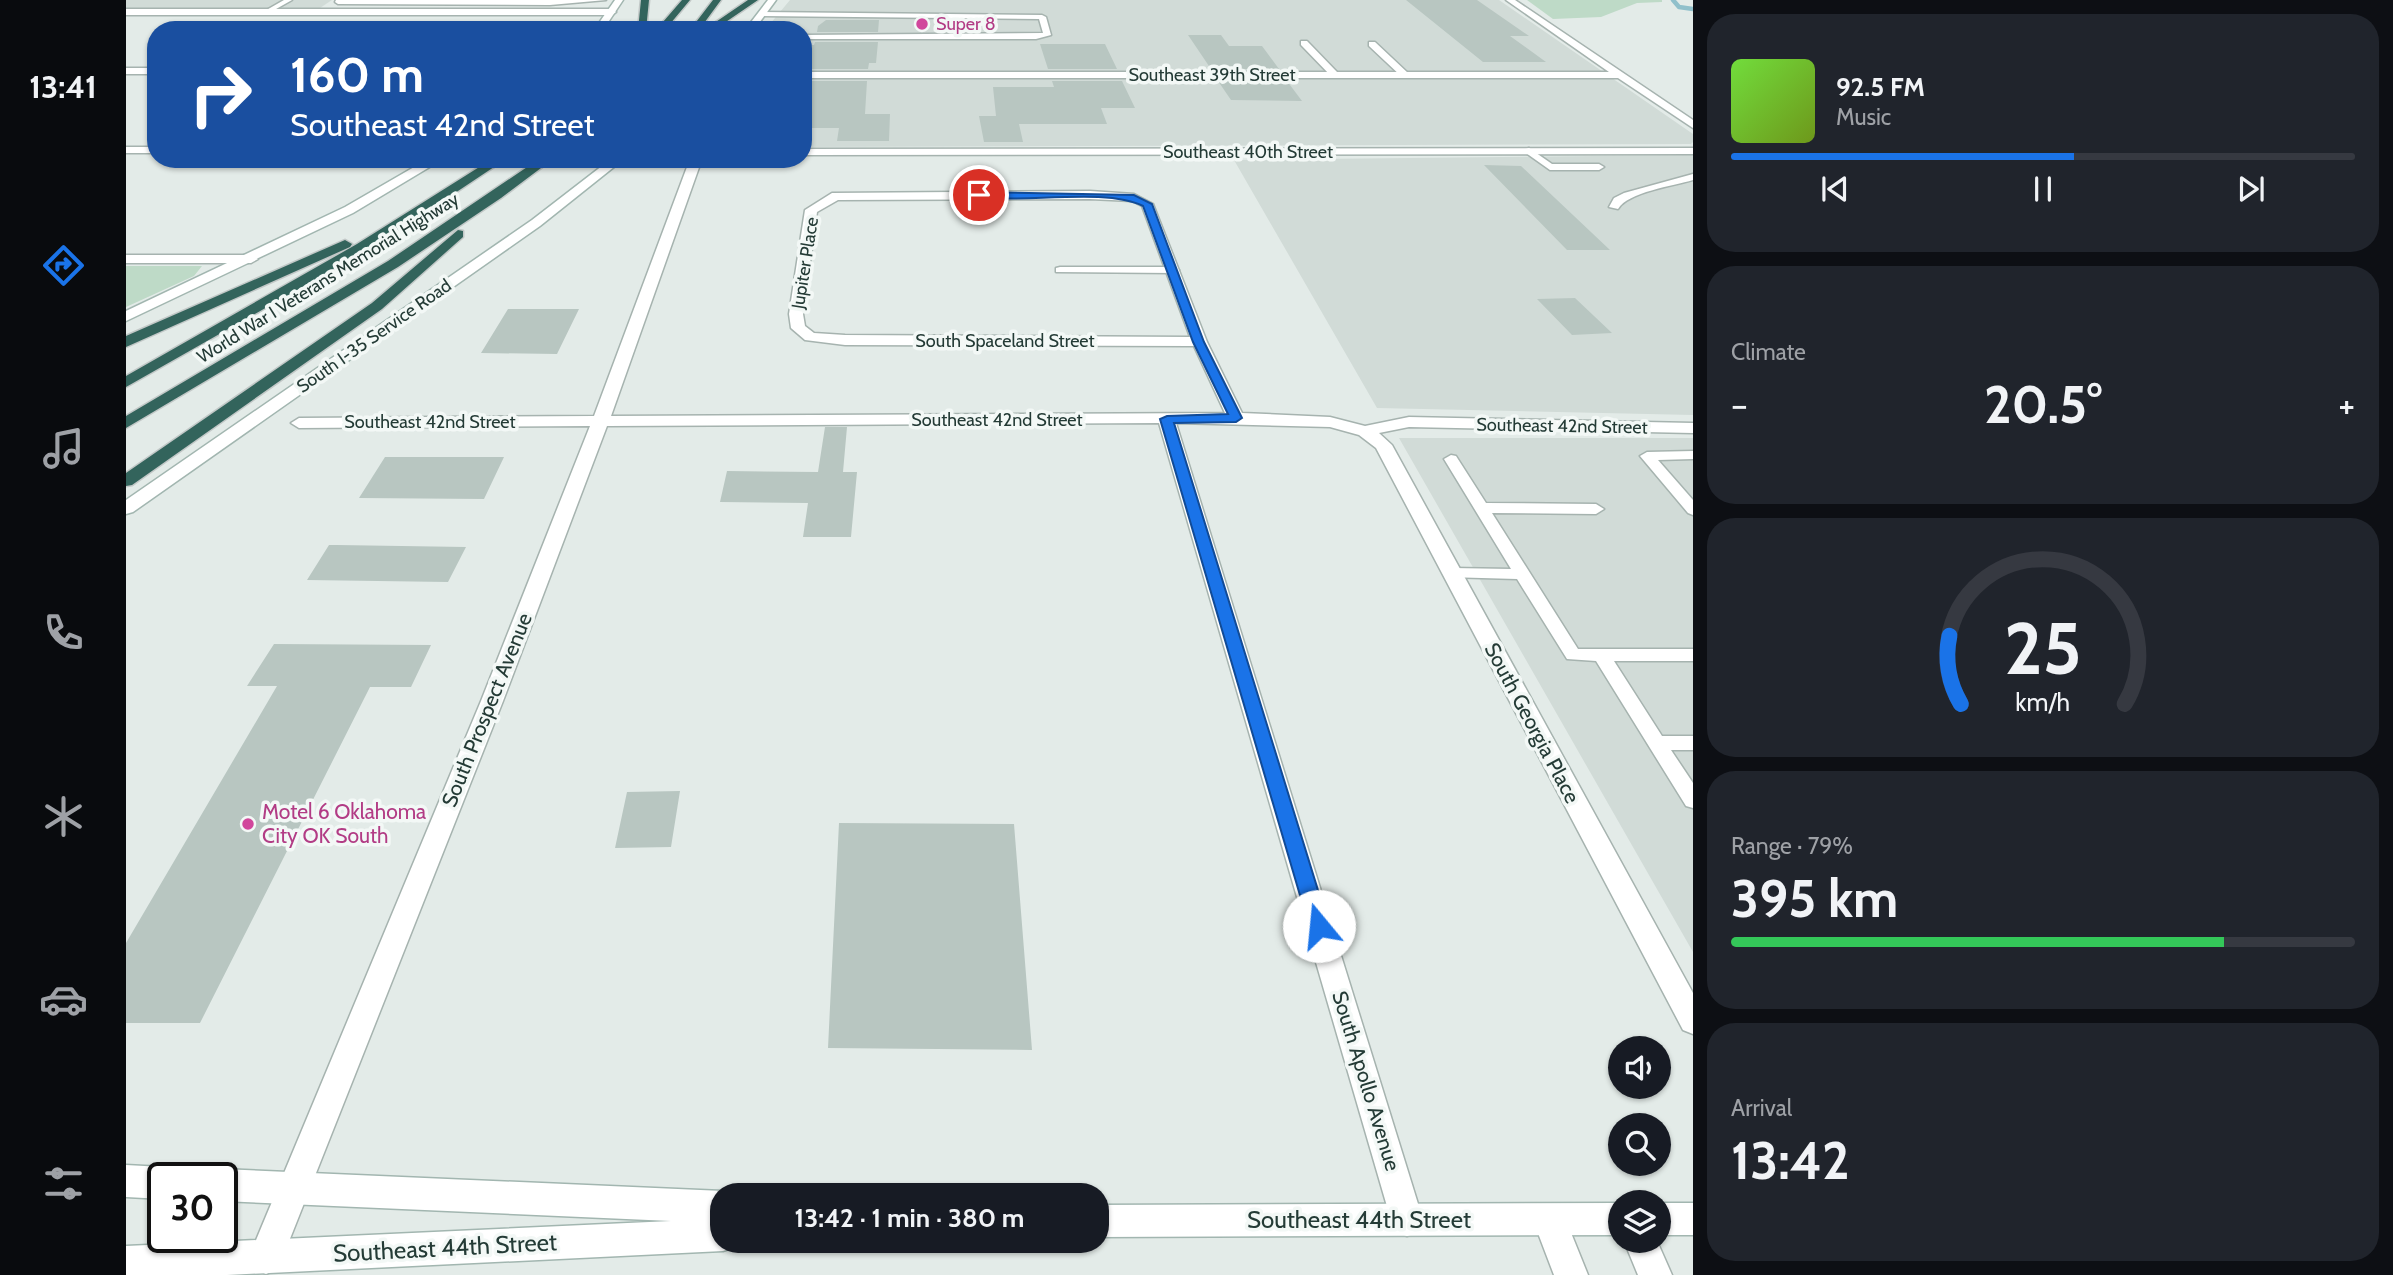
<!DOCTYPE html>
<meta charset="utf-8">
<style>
body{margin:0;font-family:Cabin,sans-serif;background:#20242c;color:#f1f3f6;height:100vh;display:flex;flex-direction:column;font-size:26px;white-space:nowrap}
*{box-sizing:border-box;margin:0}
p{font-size:23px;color:#9ea1a6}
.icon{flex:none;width:38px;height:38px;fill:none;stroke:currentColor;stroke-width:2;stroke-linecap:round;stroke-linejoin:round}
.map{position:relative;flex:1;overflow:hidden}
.details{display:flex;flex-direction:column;gap:14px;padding:14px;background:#0d0f14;width:700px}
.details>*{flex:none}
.banner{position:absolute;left:21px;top:21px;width:665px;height:147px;border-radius:28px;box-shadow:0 2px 5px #0004;background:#1a4fa0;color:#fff;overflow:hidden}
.tools{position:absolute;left:1482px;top:1036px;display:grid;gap:14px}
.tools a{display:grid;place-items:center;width:63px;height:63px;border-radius:50%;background:#171b24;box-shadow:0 2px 5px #0004;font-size:35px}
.speed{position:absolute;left:21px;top:1162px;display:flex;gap:14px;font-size:35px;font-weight:700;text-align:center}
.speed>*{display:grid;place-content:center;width:91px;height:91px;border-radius:50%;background:#171b24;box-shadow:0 2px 5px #0004;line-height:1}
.speed .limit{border:4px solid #111;border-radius:10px;background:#fff;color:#111}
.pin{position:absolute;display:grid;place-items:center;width:60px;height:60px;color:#fff;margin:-30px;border:4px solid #fff;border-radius:50%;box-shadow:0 2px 7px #0007}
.me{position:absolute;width:77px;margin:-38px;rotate:343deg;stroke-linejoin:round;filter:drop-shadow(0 0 5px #0008)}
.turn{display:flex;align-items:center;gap:24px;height:147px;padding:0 28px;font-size:32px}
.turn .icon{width:91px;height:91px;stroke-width:2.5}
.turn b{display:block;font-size:49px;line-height:60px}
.big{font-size:52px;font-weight:800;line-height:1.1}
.details .tile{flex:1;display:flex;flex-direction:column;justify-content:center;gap:10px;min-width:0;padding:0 24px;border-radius:28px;background:#20242c}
.details .dial{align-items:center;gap:0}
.dial svg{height:182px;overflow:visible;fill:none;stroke:#363941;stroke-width:7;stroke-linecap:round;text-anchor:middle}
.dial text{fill:#f1f3f6;stroke:none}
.song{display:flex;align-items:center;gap:21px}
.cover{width:84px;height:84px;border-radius:10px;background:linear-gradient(135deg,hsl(100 70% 55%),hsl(80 70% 35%))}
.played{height:7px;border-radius:4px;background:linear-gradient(90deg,#1a73e8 55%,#363941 55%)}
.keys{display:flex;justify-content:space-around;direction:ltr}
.heat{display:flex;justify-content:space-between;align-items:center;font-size:38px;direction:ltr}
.charge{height:10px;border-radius:5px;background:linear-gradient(90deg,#34c759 79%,#363941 0)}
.trip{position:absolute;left:584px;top:1183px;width:399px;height:70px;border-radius:28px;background:#171b24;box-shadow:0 2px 5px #0004;font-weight:800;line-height:70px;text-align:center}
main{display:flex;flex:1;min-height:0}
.tabs{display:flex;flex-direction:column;width:126px;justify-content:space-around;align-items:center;background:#090b0e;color:#9ea1a6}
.tabs .icon{width:49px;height:49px}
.tabs .current{color:#1a73e8}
.tabs b{font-size:32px;color:#f1f3f6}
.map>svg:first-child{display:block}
.built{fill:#d1dbd7}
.green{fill:#bedac7}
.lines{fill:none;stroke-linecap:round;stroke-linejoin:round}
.stream{stroke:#90c0cb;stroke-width:4.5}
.building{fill:#b8c6c1}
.lane-casing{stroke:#a6b3af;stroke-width:3}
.street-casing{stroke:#a6b3af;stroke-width:3}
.secondary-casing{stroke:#a2b6b0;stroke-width:3}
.highway-casing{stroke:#c2c8c7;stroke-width:3}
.lane{fill:#fff;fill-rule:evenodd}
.street{fill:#fff;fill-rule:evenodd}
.secondary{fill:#fff;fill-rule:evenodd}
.highway{fill:#33645c;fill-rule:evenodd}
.route{fill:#1a73e8;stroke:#114b97;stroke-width:2}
.hotel-dot{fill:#d1479c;stroke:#f3f8f6;stroke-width:2.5}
.labels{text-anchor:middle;stroke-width:7;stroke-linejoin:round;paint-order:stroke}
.far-hotel-label{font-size:18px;fill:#b23c85;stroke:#f3f8f6;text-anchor:start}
.far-street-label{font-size:18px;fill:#243b36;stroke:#f3f8f6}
.street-label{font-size:21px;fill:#243b36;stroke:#f3f8f6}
.hotel-label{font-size:21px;fill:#b23c85;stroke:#f3f8f6;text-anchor:start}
.near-street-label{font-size:24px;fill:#243b36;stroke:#f3f8f6}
</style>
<main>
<nav class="tabs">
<b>13:41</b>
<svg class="icon current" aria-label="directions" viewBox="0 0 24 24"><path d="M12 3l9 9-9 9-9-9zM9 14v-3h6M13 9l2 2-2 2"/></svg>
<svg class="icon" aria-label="music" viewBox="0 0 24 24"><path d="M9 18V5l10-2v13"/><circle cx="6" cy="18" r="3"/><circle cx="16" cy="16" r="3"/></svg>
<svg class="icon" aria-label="phone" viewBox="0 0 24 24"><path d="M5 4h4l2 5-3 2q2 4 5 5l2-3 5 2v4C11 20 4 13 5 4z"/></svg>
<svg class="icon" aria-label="climate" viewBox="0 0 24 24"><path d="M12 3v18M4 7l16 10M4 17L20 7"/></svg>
<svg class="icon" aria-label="car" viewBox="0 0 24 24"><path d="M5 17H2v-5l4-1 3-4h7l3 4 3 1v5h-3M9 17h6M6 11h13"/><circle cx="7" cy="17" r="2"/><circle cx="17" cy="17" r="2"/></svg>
<svg class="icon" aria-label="filters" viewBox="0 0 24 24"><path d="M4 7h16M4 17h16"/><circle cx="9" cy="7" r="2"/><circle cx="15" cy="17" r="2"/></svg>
</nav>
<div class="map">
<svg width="1567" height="1275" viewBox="0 0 1567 1275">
<rect width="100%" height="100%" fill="#e3ebe8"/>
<path class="built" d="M 0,0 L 206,0 L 194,8 L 0,8 Z
M 664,0 L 1373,0 L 1567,134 L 1567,142 L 1565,144 L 677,147 L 677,30 L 639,30 Z
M 1567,155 L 1567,415 L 1251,408 L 1108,160 Z
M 1273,438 L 1567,438 L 1567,952 Z"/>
<path class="green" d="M 1401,0 L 1536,0 L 1536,2 L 1511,3 L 1475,17 L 1427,19 Z
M 0,266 L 76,266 L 68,276 L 0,307 Z"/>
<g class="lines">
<path class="stream" d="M 1547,0 L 1553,7 L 1567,9"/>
</g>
<path class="building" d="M 1280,0 L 1351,0 L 1403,36 L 1384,36 L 1420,62 L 1357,62 Z
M 700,20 L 753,20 L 752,32 L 691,32 L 692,26 Z
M 1062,35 L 1095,35 L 1103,46 L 1136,46 L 1153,69 L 1085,69 Z
M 689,42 L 752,42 L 750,63 L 743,63 L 742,69 L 677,69 L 677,45 L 688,45 Z
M 914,44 L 979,44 L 991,69 L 922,69 Z
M 677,81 L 741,81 L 739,114 L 764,114 L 763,141 L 711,141 L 713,128 L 677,128 Z
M 926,81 L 996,81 L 1009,108 L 975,108 L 981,124 L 893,124 L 897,142 L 858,142 L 853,116 L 870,116 L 867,87 L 928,87 Z
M 1092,81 L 1161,81 L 1176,101 L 1105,100 Z
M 1358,165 L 1395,166 L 1484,250 L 1441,250 Z
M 1449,298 L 1486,333 L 1446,335 L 1411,299 Z
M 382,309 L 453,309 L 431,354 L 355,353 Z
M 699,427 L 721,427 L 717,472 L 731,472 L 725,537 L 677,537 L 682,503 L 594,502 L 601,471 L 692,472 Z
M 259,457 L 378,457 L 358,499 L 233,498 Z
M 203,545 L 211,545 L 340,547 L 322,582 L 181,580 Z
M 148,644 L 305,645 L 285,687 L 244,687 L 74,1023 L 0,1023 L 0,943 L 151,686 L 121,686 Z
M 554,791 L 545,847 L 489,848 L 501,792 Z
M 713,823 L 888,824 L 906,1050 L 702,1048 Z"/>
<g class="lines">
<defs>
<path id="lane" d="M 158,0 L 166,0 L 143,13 L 137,12 Z
M 210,0 L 480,0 L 424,5 L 212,4 L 209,2 Z
M 636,12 L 916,15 L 920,17 L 925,35 L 910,39 L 677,39 L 677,35 L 917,33 L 913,19 L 633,16 Z
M 1175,41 L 1181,41 L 1212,73 L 1212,77 L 1206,77 L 1175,45 Z
M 1243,42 L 1249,42 L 1282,73 L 1282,77 L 1276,77 L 1243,46 Z
M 1403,148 L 1426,164 L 1473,164 L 1478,167 L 1473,170 L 1424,170 L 1400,153 L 1400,149 Z
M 1567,174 L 1567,180 C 1547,186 1502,192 1492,209 L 1483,207 L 1488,198 L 1498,193 Z
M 934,267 L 1047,267 L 1053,270 L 1047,273 L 930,272 L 930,268 Z
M 1567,451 L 1567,459 L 1532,460 L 1567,500 L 1567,515 L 1562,513 L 1514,456 L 1521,452 Z
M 1325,455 L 1330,456 L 1360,503 L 1470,504 L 1478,509 L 1470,514 L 1366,513 L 1452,649 L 1567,649 L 1567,661 L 1488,661 L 1536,736 L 1567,736 L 1567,750 L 1545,750 L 1567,783 L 1567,808 L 1560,806 L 1470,661 L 1441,659 L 1391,579 L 1320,577 L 1318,573 L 1320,569 L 1326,568 L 1385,569 L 1318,459 Z"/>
<path id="street" d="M 1380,0 L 1389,0 L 1567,120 L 1567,128 L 1492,78 L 677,78 L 677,72 L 1483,72 Z
M 0,9 L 486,9 L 490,12 L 486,15 L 0,15 Z
M 0,68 L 30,68 L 30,74 L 0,74 Z
M 0,147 L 30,147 L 30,153 L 0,153 Z
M 1567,148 L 1567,154 L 677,155 L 677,149 Z
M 564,159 L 576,159 L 485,416 L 1099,413 L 1068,346 L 719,345 L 679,340 L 665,328 L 663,314 L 679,210 L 706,193 L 964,191 L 1008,194 L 1027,204 L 1081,342 L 1116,413 L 1204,417 L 1239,426 L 1283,417 L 1567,423 L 1567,433 L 1283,427 L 1253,433 L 1266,445 L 1567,993 L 1567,1034 L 1557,1030 L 1250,448 L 1233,435 L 1204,427 L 1050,423 L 1297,1220 L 1293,1232 L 1281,1236 L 1269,1232 L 1265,1220 L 1033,423 L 481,426 L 377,701 L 152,1269 L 140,1274 L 128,1269 L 123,1257 L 355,701 L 464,426 L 173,428 L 165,423 L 173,418 L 468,416 ZM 964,199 L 1006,201 L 1016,206 L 1064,337 L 719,335 L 688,333 L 679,326 L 677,314 L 691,212 L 712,200 Z
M 0,255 L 125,255 L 132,259 L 125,263 L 0,263 Z
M 1423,1204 L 1435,1208 L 1462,1275 L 1428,1275 L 1407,1220 L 1411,1208 Z
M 1498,1241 L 1531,1241 L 1546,1275 L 1512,1275 Z"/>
<path id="secondary" d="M 489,0 L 497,0 L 477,30 L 468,30 Z
M 642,0 L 650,0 L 628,30 L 619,30 Z
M 302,159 L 317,159 L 227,213 L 0,321 L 0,311 L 219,207 Z
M 485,159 L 498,159 L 414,226 L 7,512 L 0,514 L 0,500 L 406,220 Z
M 0,1165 L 37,1167 L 48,1172 L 51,1178 L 37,1178 L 37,1199 L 0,1197 Z
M 96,1169 L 597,1191 L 608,1195 L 597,1195 L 597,1241 L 611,1241 L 609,1247 L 597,1251 L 101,1275 L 0,1275 L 0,1246 L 545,1221 L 96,1201 L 96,1178 L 83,1178 L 85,1174 Z
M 1494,1203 L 1494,1235 L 971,1237 L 971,1205 Z
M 1533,1203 L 1567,1203 L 1567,1235 L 1533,1235 Z"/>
<path id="highway" d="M 515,0 L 523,0 L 520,30 L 512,30 Z
M 556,0 L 564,0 L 539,30 L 530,30 Z
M 587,0 L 595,0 L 573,30 L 564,30 Z
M 622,0 L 632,0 L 588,30 L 578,30 Z
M 366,159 L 380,159 L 287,221 L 194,277 L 0,387 L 0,376 L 231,244 Z
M 413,159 L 427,159 L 375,198 L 272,267 L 0,428 L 0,416 L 262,261 Z
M 332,230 L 337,231 L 337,237 L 256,309 L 6,485 L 0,486 L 0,473 L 246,303 Z
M 219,240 L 226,244 L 224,247 L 0,347 L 0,336 Z"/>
</defs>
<use href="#lane" class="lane-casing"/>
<use href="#street" class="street-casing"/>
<use href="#secondary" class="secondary-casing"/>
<use href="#highway" class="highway-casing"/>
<use href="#lane" class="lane"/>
<use href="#street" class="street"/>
<use href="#secondary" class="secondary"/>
<use href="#highway" class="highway"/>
</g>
<path class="route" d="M 853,192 L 1008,195 L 1026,204 L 1078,342 L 1116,418 L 1110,422 L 1048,423 L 1203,926 L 1200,932 L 1193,935 L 1186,932 L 1183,926 L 1034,419 L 1041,416 L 1102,414 L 1067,342 L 1017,206 C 979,187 895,204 850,197 L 850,193 Z"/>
<g class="hotel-dot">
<circle cx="796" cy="24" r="7"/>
<circle cx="122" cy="824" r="7"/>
</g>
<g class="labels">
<g class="far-hotel-label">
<text x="810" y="30">Super 8</text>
</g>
<g class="far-street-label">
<text x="1086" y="81">Southeast 39th Street</text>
<text x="1122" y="158">Southeast 40th Street</text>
<text transform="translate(679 263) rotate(-81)" y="6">Jupiter Place</text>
<text transform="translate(202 278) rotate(-32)" y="6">World War I Veterans Memorial Highway</text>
<text transform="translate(248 336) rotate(-35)" y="6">South I-35 Service Road</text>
<text x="879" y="347">South Spaceland Street</text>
<text x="871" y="426">Southeast 42nd Street</text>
<text x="304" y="428">Southeast 42nd Street</text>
<text transform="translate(1436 426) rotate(1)" y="6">Southeast 42nd Street</text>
</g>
<g class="street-label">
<text transform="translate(361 710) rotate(-68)" y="7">South Prospect Avenue</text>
<text transform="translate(1406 723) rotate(62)" y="7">South Georgia Place</text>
<text transform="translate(1240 1081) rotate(73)" y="7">South Apollo Avenue</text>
</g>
<g class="hotel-label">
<text x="136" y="819">Motel 6 Oklahoma<tspan x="136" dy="24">City OK South</tspan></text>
</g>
<g class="near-street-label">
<text x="1233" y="1228">Southeast 44th Street</text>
<text transform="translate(319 1248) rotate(-3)" y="8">Southeast 44th Street</text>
</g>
</g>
</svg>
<div class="tools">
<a><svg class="icon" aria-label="sound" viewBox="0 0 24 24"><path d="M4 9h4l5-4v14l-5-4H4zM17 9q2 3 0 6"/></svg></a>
<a><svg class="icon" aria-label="search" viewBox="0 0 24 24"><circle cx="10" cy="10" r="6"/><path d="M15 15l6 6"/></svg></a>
<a><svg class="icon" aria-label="layers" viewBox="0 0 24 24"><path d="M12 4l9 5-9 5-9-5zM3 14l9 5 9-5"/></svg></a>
</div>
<div class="speed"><div class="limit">30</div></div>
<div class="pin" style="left:853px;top:195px;background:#d93025"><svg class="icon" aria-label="arrive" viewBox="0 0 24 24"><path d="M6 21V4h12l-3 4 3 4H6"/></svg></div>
<svg class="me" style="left:1193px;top:926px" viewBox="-20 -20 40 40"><circle r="19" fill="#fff"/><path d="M0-13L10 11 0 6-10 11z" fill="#1a73e8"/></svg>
<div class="trip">13:42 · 1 min · 380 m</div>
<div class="banner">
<div class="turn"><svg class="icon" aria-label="right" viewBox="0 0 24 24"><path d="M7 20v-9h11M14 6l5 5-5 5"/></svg><div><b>160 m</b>Southeast 42nd Street</div></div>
</div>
</div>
<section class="details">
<div class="tile">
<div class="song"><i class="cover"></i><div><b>92.5 FM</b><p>Music</p></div></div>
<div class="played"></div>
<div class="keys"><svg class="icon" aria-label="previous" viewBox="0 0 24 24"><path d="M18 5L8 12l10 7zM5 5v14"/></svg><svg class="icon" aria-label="pause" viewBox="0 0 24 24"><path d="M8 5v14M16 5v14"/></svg><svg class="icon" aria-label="next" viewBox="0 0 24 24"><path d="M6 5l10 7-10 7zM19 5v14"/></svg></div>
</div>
<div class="tile"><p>Climate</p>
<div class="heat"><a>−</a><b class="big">20.5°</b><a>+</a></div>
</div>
<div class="tile dial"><svg viewBox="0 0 100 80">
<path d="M14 69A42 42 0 1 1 86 69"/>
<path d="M14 69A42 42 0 0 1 9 39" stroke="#1a73e8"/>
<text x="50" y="56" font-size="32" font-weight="700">25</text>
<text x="50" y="72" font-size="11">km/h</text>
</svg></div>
<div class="tile"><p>Range · 79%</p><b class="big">395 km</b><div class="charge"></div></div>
<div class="tile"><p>Arrival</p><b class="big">13:42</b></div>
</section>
</main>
